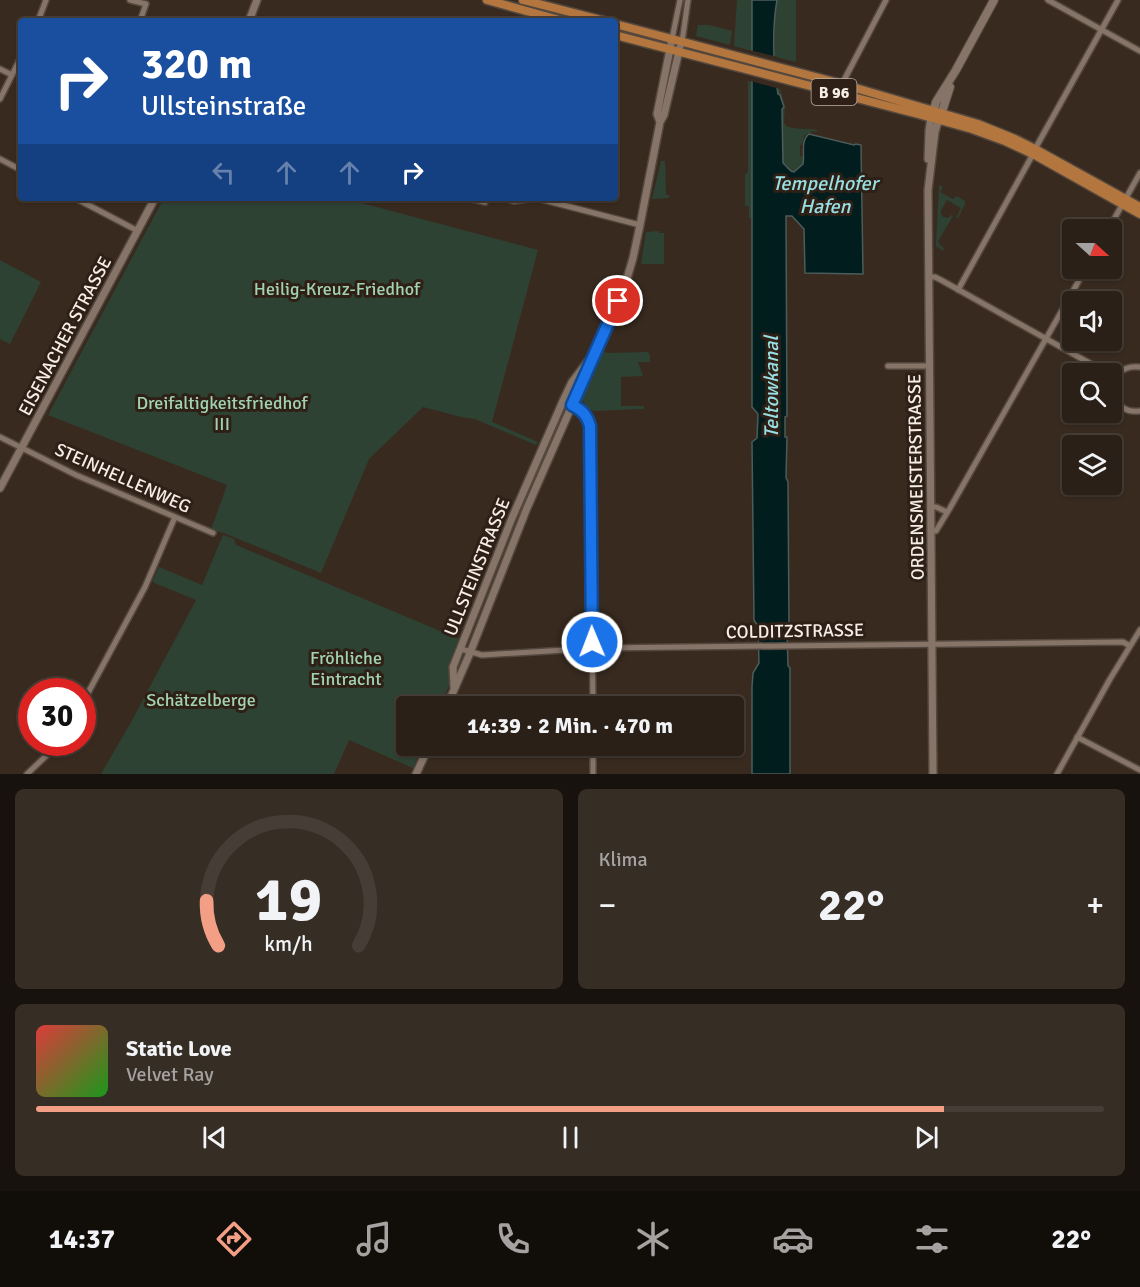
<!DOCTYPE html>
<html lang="de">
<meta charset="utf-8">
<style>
body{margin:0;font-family:Signika,sans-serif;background:#362d24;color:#f1f3f6;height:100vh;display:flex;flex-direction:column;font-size:22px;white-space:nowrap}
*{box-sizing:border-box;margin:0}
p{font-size:20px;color:#a5a3a1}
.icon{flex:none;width:33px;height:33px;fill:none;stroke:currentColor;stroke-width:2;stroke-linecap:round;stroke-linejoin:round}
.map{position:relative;height:774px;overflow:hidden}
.side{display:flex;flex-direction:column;gap:15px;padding:15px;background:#17120d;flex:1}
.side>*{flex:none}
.top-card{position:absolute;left:18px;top:18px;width:600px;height:183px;border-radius:6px;box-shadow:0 2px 4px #0004,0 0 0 2px #463e36;background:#1a4fa0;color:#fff;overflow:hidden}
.needle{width:39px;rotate:111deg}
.fabs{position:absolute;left:1062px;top:219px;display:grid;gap:12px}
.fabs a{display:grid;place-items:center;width:60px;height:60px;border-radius:6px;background:#2a2017;box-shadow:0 2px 4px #0004,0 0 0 2px #463e36;font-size:30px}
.speed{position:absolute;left:18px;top:678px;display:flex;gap:12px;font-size:30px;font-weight:700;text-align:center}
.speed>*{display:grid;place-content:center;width:78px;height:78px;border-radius:50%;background:#2a2017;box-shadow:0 2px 4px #0004,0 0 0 2px #463e36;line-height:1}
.speed .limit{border:9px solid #d22;background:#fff;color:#111}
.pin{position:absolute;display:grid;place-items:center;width:51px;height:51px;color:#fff;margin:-26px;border:3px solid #fff;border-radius:50%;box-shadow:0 2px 6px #0007}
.me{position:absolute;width:66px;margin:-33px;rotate:359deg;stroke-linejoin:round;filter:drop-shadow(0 0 4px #0008)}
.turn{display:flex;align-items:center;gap:21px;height:126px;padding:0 24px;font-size:27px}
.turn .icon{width:78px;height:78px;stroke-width:2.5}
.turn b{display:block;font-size:42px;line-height:51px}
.lanes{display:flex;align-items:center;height:57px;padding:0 24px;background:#0003;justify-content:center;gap:30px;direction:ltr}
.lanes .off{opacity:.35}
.big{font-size:45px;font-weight:700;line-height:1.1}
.side .card{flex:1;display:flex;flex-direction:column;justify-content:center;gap:9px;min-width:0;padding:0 21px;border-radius:9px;background:#362d24}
.side .dial{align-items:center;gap:0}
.dial svg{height:156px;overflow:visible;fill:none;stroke:#463e36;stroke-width:7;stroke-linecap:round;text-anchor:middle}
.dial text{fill:#f1f3f6;stroke:none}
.song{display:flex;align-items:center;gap:18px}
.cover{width:72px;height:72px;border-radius:9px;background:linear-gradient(135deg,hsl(0 70% 55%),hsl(120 70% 35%))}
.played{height:6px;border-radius:3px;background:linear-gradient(90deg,#f39f85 85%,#463e36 85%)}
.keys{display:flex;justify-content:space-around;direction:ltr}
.heat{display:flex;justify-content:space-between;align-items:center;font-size:33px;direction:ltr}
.side .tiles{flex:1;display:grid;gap:15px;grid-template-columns:1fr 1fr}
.card:last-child{grid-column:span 2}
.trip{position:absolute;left:396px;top:696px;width:348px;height:60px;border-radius:6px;background:#2a2017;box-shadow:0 2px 4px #0004,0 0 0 2px #463e36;font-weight:700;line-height:60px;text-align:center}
.tab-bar{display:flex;height:96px;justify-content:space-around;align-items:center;background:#110d09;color:#a5a3a1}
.tab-bar .icon{width:42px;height:42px}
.tab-bar .on{color:#f39f85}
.tab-bar b{font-size:27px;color:#f1f3f6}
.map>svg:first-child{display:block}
.green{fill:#2e4234}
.water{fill:#021d1e;stroke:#4c5c5a;stroke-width:1.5}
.pier{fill:#382a1f}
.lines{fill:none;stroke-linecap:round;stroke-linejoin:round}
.minor-casing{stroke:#53473e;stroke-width:8}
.tertiary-casing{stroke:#53473e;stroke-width:10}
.secondary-casing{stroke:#53473e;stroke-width:10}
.primary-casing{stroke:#53473e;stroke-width:11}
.minor{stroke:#857467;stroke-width:5}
.tertiary{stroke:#857467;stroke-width:7}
.secondary{stroke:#857467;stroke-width:8}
.primary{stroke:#b3763e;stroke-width:8}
.route-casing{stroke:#114b97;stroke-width:15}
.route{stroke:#1a73e8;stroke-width:10}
.labels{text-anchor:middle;stroke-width:6;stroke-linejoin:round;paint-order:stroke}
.shield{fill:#2e2016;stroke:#bbb0a8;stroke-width:1.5}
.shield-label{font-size:16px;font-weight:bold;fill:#f7eee7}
.park-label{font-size:18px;fill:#a1d3b0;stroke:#2e2016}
.street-label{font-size:18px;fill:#f7eee7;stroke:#2e2016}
.water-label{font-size:20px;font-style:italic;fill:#98dfe3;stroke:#2e2016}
</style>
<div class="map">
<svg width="1140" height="774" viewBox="0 0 1140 774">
<rect width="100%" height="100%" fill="#382a1f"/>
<path class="green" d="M 737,0 L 752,0 L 752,51 L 734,46 Z
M 777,0 L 796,0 L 796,62 L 775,57 L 775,12 Z
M 698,25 L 709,25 L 732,31 L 730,45 L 696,36 Z
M 748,81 L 753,82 L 752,218 L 749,218 L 749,206 L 745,206 L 745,174 L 748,173 Z
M 777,88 L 780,89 L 785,106 L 784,122 L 786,126 C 795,130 807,128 817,130 L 817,132 L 812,131 L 811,133 L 808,133 L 804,136 L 802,145 L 800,145 L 800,156 L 804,157 L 804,162 L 794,172 L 791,171 L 783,163 L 782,109 L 784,107 L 780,95 L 778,94 Z
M 661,161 L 665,161 L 666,195 L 669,195 L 669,198 L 652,199 Z
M 939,185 L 943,187 L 940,192 L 953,199 L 957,196 L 965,201 L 965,204 L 958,218 L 956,218 L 961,208 L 947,200 L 941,210 L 941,214 L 943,217 L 948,218 L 951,215 L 953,216 L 938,241 L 940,245 L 944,248 L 943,251 L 936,246 L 936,243 Z
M 164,198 L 343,198 L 538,250 L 492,422 L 538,442 L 536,445 L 475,419 L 461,417 L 423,407 L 369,459 L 321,573 L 224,533 L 211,530 L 227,485 L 48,415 Z
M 659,231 L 659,233 L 664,233 L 664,264 L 641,264 L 646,232 Z
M 0,260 L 41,282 L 10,344 L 0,339 Z
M 603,352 L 609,353 L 648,352 L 650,355 L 650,362 L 638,362 L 643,376 L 621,377 L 621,406 L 644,406 L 644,409 L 593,411 L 588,408 L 582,400 L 583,394 Z
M 223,535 L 234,539 L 236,545 L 459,639 L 449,664 L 450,683 L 440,706 L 406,706 L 406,746 L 423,746 L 413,768 L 349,740 L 334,774 L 101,774 L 130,724 L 196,600 L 152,582 L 159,567 L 202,585 Z"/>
<path class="water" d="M 752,0 L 777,0 C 772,27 773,67 778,94 L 780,95 L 784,107 L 782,109 L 783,163 L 791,171 L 794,172 L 803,164 C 805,155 800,141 809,134 L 854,145 L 856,144 L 861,145 L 863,274 L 805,273 L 804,229 L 792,216 L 786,216 L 787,416 L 785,417 L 785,437 L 787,437 L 786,478 L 788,482 L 789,626 L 787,629 L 788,666 L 790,668 L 790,774 L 752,774 L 752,687 L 753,673 L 759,663 L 758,626 L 754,620 L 752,442 L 757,438 L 758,414 L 752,407 Z"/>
<path class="pier" d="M 749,50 L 778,57 L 780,89 L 750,81 Z"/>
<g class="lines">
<defs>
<path id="minor" d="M 130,0 L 146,4 L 140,21
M 1048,0 L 1140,51
M 38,21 L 46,0
M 672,39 L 680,0
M 682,42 L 688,0
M 0,69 L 12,75
M 842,84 L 886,0
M 0,99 L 21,57
M 1035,149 L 1118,0
M 0,159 L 21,170
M 75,198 L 138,231
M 468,198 L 485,202 L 486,198
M 504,198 L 514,201 L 536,198 L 640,225
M 1108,230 L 1140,173
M 929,277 L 935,277 L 941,280 L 1109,374
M 958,290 L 1033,154
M 888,366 L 930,366
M 1140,367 C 1102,363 1106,416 1140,411
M 572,405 C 582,411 587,415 590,426 L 593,706
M 0,437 L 76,475 L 213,533
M 932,507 L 936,507 L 947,512
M 932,531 L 936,531 L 950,508 L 1086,268
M 461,649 L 482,655 L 599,648 L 1123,642 L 1130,646
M 82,704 L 145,587 L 175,517
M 1077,737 L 1140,770
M 593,746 L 593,774
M 27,774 L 47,755 L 57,742
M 1057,774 L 1110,679 L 1140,630"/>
<path id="tertiary" d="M 249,21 L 257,0
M 660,122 L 657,114 L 672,39
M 928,159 L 929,131 L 931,117
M 0,488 L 155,198
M 454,687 L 453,667 L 512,518 L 563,401 L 572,382 L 588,361
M 447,706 L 470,653 L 527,508 L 626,282 L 633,258 L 640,225 L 660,122 L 664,115 L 680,47
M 416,774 L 429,746
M 933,774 L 928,190 L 935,132 L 939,119"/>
<path id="secondary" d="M 932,116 L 936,102 L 956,70 L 994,0
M 940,118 L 950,87"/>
<path id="primary" d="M 487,0 L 563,21
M 523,0 L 605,21
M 615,24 L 842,84 L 978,124 L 1015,139 L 1035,149 L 1140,207
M 615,35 L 918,114 L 972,129 L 1005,141 L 1033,154 L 1140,214"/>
</defs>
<use href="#minor" class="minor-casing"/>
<use href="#tertiary" class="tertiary-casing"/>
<use href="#secondary" class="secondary-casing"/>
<use href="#primary" class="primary-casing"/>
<use href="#minor" class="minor"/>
<use href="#tertiary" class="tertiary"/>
<use href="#secondary" class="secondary"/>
<use href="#primary" class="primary"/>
</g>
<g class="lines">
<defs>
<path id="route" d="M 592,642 L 590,426 C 587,415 582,410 572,405 L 618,301"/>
</defs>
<use href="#route" class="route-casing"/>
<use href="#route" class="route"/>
</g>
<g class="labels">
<rect class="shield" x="811.5" y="79" width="45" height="26" rx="4.5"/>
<g class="shield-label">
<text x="834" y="98">B 96</text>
</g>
<g class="park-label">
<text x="337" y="295">Heilig-Kreuz-Friedhof</text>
<text x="222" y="409">Dreifaltigkeitsfriedhof<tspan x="222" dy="21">III</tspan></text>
<text x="346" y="664">Fröhliche<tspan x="346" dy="21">Eintracht</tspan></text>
<text x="201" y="706">Schätzelberge</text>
</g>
<g class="street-label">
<text transform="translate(65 336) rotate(-62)" y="6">EISENACHER STRASSE</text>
<text transform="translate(916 477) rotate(-91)" y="6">ORDENSMEISTERSTRASSE</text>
<text transform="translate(123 478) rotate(24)" y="6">STEINHELLENWEG</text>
<text transform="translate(477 567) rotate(-68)" y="6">ULLSTEINSTRASSE</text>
<text transform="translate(795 631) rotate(-1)" y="6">COLDITZSTRASSE</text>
</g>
<g class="water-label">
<text x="825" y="190">Tempelhofer<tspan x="825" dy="23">Hafen</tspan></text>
<text transform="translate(771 387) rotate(-90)" y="7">Teltowkanal</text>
</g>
</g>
</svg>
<div class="fabs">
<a><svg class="needle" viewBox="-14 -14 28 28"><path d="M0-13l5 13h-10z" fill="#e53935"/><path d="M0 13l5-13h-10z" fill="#a5a3a1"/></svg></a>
<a><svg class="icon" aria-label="sound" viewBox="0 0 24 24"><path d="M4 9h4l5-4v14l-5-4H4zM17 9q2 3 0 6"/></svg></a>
<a><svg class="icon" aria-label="search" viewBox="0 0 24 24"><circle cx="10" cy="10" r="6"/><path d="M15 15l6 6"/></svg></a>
<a><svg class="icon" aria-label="layers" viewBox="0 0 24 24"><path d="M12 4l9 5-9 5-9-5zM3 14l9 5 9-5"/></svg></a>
</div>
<div class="speed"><div class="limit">30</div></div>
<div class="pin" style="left:618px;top:301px;background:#d93025"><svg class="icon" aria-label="arrive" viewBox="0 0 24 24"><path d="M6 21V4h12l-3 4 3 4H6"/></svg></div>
<svg class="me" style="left:592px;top:642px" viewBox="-20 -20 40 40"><circle r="17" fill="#1a73e8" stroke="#fff" stroke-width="3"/><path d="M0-11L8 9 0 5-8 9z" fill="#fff"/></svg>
<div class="trip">14:39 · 2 Min. · 470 m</div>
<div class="top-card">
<div class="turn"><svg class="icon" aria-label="right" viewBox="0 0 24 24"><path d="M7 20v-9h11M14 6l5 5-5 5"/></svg><div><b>320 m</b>Ullsteinstraße</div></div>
<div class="lanes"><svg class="icon off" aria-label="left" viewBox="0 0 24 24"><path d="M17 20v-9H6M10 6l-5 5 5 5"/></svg><svg class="icon off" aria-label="ahead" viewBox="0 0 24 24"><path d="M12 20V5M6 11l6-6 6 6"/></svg><svg class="icon off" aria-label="ahead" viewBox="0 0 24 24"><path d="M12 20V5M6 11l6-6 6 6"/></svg><svg class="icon" aria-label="right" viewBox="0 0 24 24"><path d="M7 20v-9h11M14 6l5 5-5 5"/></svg></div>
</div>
</div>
<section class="side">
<div class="tiles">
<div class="card dial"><svg viewBox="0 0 100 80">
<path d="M14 69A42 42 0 1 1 86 69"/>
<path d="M14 69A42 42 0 0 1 8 46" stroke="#f39f85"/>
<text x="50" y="56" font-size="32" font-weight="700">19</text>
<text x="50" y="72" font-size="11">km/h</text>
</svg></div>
<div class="card"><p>Klima</p>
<div class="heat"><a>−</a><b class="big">22°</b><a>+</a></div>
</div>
<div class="card">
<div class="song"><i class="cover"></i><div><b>Static Love</b><p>Velvet Ray</p></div></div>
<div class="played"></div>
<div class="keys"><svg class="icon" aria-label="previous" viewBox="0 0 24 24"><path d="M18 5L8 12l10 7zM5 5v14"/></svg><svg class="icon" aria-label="pause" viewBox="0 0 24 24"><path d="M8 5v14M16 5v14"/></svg><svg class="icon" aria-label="next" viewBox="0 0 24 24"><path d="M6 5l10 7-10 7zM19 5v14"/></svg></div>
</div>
</div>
</section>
<nav class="tab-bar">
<b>14:37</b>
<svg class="icon on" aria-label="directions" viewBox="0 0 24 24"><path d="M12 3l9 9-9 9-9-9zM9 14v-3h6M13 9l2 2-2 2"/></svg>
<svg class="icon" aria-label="music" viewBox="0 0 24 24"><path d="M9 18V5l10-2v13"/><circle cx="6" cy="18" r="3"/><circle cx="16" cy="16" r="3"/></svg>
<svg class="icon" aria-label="phone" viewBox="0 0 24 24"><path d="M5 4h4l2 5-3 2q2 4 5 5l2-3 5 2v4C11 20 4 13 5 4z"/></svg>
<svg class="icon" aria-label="climate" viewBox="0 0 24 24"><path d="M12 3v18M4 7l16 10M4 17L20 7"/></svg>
<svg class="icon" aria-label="car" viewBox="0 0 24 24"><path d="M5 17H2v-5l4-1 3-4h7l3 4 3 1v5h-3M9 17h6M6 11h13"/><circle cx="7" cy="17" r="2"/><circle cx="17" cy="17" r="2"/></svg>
<svg class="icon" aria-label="filters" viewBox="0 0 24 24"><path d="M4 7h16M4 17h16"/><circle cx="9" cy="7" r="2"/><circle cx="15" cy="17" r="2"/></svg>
<b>22°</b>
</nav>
